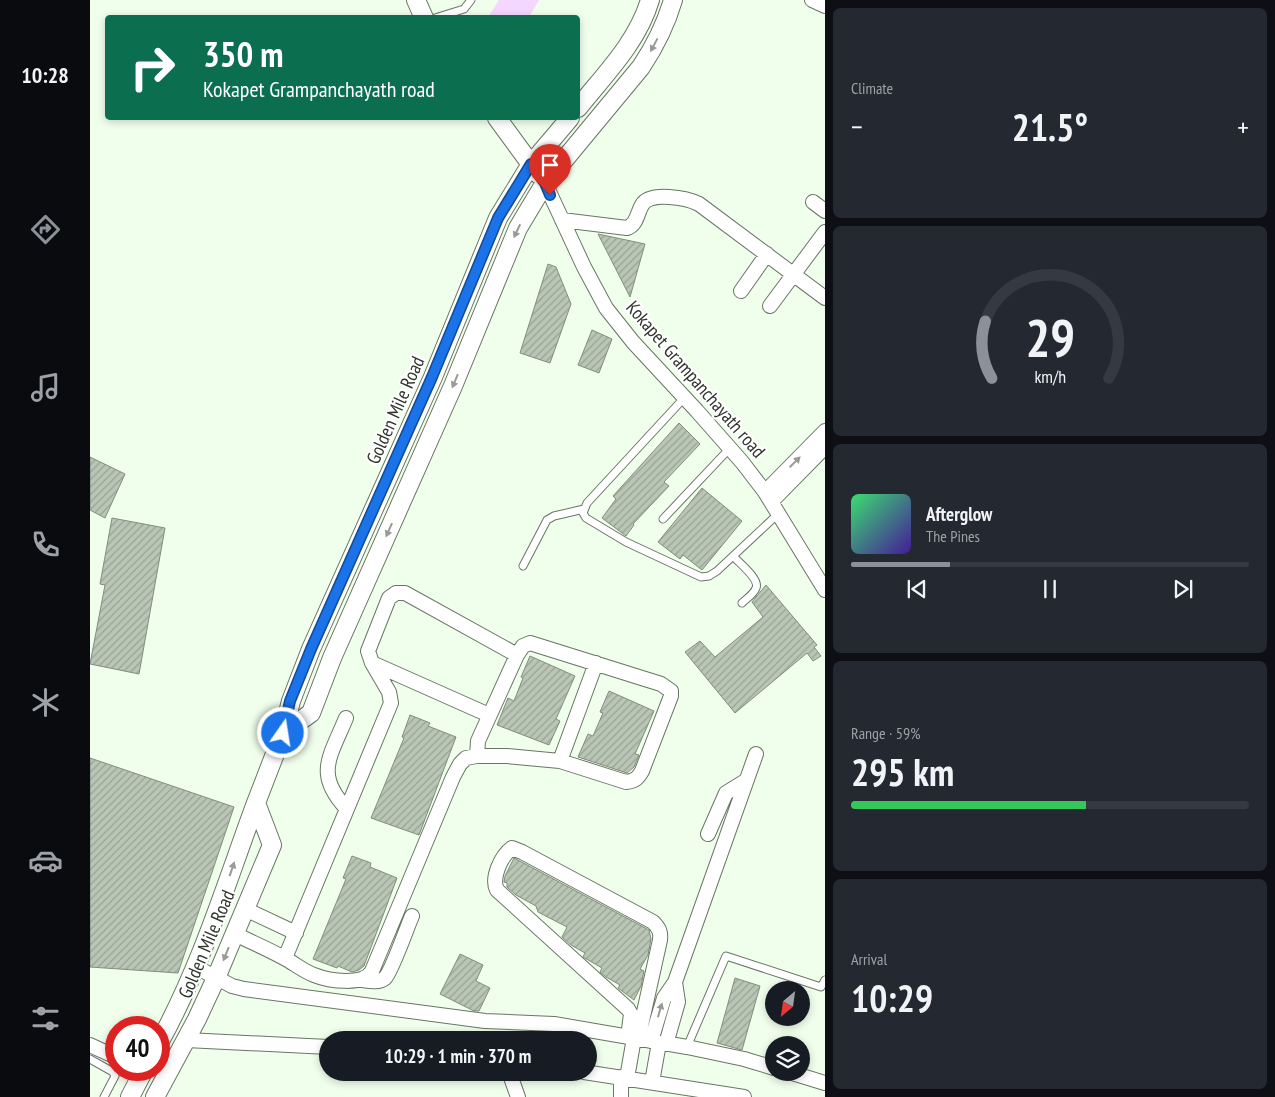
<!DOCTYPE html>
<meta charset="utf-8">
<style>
body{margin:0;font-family:"PT Sans Narrow",sans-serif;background:#242831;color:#f1f3f6;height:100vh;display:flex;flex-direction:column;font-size:19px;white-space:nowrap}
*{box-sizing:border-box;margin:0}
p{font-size:16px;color:#9ea1a6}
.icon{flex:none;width:28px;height:28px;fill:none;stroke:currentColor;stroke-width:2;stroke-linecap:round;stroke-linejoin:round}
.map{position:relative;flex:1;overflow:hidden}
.details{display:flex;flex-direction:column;gap:8px;padding:8px;background:#0d0f14;width:450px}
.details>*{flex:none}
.top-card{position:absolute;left:15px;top:15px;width:475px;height:105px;border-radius:5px;box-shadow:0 2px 8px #0003;background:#0b6e4f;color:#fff;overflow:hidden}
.needle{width:32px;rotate:209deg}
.tools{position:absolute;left:675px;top:981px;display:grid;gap:10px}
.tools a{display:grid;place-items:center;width:45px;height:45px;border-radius:50%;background:#171b24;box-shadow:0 2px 8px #0003;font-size:25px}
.speed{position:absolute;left:15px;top:1016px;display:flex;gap:10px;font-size:25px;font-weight:700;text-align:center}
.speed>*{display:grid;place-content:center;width:65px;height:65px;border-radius:50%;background:#171b24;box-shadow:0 2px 8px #0003;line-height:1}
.speed .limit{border:8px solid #d22;background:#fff;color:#111}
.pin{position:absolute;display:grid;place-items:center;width:42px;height:42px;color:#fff;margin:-51px -21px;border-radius:50% 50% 50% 0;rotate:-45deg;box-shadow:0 0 5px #0007}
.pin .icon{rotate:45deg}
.me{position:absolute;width:55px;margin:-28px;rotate:13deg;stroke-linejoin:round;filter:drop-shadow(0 0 4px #0008)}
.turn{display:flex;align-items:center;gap:18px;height:105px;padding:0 15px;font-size:22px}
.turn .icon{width:65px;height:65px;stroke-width:2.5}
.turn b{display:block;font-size:35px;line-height:42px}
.big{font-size:38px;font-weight:600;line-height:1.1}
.details .card{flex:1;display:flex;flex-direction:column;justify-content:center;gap:8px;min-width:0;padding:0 18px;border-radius:8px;background:#242831}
.details .dial{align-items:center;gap:0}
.dial svg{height:130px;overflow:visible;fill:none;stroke:#363941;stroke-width:7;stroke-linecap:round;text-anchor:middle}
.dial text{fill:#f1f3f6;stroke:none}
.song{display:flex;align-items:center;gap:15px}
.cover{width:60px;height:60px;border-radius:8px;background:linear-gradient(135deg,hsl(140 70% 55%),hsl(260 70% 35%))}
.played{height:5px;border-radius:2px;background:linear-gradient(90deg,#8c9099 25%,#363941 25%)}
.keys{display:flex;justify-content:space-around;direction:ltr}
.heat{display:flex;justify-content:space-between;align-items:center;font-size:28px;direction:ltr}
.charge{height:8px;border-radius:4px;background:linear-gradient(90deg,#34c759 59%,#363941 0)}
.trip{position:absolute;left:229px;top:1031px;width:278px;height:50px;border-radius:25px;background:#171b24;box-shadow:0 2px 8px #0003;font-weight:600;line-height:50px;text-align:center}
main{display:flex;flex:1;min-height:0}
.tab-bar{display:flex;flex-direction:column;width:90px;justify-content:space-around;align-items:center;background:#090b0e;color:#9ea1a6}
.tab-bar .icon{width:35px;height:35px}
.tab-bar .on{color:#8c9099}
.tab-bar b{font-size:22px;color:#f1f3f6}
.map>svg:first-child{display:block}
.grass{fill:#f4d6fe}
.building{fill:url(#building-hatch);stroke:#818d7d}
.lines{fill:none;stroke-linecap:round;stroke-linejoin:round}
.service-casing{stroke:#697565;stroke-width:9}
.minor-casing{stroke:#697565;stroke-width:16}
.tertiary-casing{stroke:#697565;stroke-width:20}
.service{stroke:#fff;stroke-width:7}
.minor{stroke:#fff;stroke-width:14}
.tertiary{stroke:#fff;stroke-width:18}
.oneway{fill:#989a96}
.route-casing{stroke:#114b97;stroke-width:12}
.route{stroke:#1a73e8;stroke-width:9}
.labels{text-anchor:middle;stroke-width:4.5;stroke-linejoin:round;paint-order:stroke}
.street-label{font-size:19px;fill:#30352e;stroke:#fff}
</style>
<main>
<nav class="tab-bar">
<b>10:28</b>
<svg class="icon on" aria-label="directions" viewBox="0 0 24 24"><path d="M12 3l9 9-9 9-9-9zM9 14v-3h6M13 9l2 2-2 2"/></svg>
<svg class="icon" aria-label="music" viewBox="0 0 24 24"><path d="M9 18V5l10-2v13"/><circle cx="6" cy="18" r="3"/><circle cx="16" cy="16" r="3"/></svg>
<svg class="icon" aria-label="phone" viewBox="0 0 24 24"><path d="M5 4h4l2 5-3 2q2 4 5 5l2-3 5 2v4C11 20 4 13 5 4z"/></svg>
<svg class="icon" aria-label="climate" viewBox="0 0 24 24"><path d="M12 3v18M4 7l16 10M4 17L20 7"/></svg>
<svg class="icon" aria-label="car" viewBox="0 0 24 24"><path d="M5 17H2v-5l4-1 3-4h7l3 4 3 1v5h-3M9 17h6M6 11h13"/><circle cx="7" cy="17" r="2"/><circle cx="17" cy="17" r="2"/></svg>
<svg class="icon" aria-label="filters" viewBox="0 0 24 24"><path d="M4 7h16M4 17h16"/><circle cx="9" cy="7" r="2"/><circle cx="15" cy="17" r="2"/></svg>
</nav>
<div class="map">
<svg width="735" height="1097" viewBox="0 0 735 1097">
<defs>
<pattern id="building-hatch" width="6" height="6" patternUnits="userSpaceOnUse" patternTransform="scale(1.25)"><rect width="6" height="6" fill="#b9c6b5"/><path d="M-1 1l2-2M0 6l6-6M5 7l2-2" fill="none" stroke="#97a294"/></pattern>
</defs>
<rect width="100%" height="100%" fill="#f0feec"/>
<path class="grass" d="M 409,0 L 449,0 L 439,17 L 398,17 Z"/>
<path class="building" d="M 508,234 L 555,244 L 540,297 Z
M 458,264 L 466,267 L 481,304 L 460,363 L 430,353 Z
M 502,330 L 522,339 L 509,373 L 488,365 Z
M 589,423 L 610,444 L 574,482 L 579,486 L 543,524 L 544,525 L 536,536 L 512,518 L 526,499 L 523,496 Z
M 0,457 L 35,474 L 15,518 L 0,510 Z
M 612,488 L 652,521 L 612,570 L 593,555 L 590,559 L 568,542 Z
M 22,518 L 75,528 L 49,674 L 0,664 L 15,585 L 10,584 Z
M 676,585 L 727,645 L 724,647 L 731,656 L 723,661 L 717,653 L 645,713 L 595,652 L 610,641 L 625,657 L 673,617 L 662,602 Z
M 440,656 L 485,676 L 466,719 L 470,721 L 459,745 L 407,725 L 418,698 L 424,701 L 433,678 L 431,677 Z
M 519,691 L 564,711 L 545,754 L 549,755 L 544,767 L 537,773 L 488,757 L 498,734 L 503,736 L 513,713 L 510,712 Z
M 320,715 L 340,723 L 338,726 L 366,737 L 329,835 L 281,818 L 314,738 L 312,737 Z
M 0,758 L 144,807 L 88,973 L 0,967 Z
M 262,856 L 281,863 L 280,867 L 307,878 L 274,966 L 269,970 L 262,972 L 248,966 L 247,968 L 223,959 L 256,879 L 253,878 Z
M 424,858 L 559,930 L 561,939 L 558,955 L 550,969 L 554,971 L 551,986 L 544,1000 L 528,988 L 530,985 L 516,977 L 510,972 L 512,968 L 493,957 L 495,953 L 481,945 L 472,937 L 477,927 L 448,912 L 446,906 L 426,895 L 417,887 L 417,883 L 414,882 L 415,876 Z
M 370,954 L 393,965 L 386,981 L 400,988 L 389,1011 L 384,1011 L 350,994 Z
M 645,978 L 670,986 L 652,1050 L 627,1043 Z"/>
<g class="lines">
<defs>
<path id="service" d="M 345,18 L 374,9 L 381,0
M 595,397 L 497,503 L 493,513 L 496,518 L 536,542 L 611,577 L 619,576 L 627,571 L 688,514
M 573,519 L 640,448
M 643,556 C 649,563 670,579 666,588 C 664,594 656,599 652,603
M 433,566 L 457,520 L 464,516 L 494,509
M 597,1047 L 636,956 L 731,987 L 735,980
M 0,1059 L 23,1072 L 25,1076 L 14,1097"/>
<path id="minor" d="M 722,0 L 735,6
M 455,183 L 494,267 L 516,308 L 543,342 L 607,411 L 652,462 L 675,492 L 735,590
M 723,202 L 735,211
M 472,220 L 537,228 C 547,225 547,213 552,205 C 560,191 597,198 609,204 L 735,298
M 651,291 L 677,254
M 680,306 L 735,232
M 675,492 L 735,431
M 681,502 L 735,447
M 282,663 L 399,715
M 256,718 C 240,757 224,774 257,809
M 470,761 L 506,663
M 618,834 L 636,793 L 657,780
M 155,909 L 206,933
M 145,934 C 161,942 178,949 194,958 C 204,963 213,971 224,975 C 239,981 274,986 282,971 L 363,777 L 370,764 L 376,758 L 387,756 L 417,756 L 470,761 L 536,782 C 545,781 548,778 552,771 L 581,696 L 581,691 L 571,684 L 440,643 L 433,646 L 427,655 L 388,741 L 387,756
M 195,958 L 301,703 L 299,692 L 282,663 L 278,651 L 299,598 L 306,593 L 315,593 L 427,655
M 106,967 L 142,986 L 154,989 L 395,1021 L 464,1024 L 597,1047 L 654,1059 L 684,1068
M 272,980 C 279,981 289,983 295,978 C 302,971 317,927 322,916
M 538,1037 L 541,1014 L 538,1009 L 407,890 C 401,878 411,856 422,848 L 432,852 L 563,922 C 569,928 571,932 570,940 L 548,1039
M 96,1040 L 238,1047
M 561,1041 L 574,998 L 585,982 L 666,754
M 576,1044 L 588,1002 L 585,982
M 0,1045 L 26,1057
M 419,1072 L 428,1097
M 494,1072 L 654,1097
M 699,1072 L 735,1083
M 537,1078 L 544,1038
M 562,1082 L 569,1043
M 531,1097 L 531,1077"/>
<path id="tertiary" d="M 326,0 L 334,18
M 488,108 C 515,74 547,43 560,0
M 407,118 L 448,174
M 193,733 L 221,713 L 242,658 L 363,386 L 428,228 L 455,183 L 551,67 C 565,46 576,24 583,0
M 166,803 L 193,733 L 201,701 L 221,649 L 343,377 L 408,218 L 441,164 L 480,118
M 40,1097 L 54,1070
M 65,1097 L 107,1019 L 126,978 L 182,845 L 166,803 C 136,884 111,967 69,1043"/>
</defs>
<use href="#service" class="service-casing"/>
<use href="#minor" class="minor-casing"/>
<use href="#tertiary" class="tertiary-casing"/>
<use href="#service" class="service"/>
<use href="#minor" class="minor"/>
<use href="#tertiary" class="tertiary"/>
</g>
<defs><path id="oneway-solid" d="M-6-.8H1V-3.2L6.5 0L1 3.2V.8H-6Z" transform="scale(1.25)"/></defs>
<g class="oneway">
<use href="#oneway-solid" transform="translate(564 45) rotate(118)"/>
<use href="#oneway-solid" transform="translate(427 231) rotate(115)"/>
<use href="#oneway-solid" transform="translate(365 381) rotate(113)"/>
<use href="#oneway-solid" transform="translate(705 462) rotate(-45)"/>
<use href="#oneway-solid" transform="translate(299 530) rotate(114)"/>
<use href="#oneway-solid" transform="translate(142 869) rotate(-71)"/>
<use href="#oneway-solid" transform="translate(136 954) rotate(112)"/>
<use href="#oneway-solid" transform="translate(570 1010) rotate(-74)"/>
</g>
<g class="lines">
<defs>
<path id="route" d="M 193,733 L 200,701 L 221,649 L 342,377 L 408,218 L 441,164 L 455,183 L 460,195"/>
</defs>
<use href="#route" class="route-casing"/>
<use href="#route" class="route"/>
</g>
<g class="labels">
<g class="street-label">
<text transform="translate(606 379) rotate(49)" y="7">Kokapet Grampanchayath road</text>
<text transform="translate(305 410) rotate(-66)" y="7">Golden Mile Road</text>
<text transform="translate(116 944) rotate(-67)" y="7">Golden Mile Road</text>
</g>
</g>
</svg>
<div class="tools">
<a><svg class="needle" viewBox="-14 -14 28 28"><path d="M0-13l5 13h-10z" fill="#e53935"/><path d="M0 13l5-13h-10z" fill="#9ea1a6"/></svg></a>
<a><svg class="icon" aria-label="layers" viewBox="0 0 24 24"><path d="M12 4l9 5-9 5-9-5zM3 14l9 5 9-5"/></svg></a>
</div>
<div class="speed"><div class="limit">40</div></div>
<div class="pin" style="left:460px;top:195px;background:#d93025"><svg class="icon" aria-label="arrive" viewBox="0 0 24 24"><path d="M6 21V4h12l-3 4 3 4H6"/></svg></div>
<svg class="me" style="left:193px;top:733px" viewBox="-20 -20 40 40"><circle r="17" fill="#1a73e8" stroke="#fff" stroke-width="3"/><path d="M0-11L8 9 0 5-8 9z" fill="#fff"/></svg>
<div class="trip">10:29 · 1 min · 370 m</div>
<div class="top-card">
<div class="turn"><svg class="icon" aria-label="right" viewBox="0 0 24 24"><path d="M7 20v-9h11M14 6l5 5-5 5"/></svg><div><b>350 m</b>Kokapet Grampanchayath road</div></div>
</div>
</div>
<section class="details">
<div class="card"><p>Climate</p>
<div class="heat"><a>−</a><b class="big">21.5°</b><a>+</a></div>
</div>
<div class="card dial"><svg viewBox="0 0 100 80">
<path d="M14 69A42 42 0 1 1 86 69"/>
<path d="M14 69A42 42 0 0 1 10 34" stroke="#8c9099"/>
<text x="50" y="56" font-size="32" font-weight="700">29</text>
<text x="50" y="72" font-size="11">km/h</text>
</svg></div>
<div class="card">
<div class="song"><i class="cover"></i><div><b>Afterglow</b><p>The Pines</p></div></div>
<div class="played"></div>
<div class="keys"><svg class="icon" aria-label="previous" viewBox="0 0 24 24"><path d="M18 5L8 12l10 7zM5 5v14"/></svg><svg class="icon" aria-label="pause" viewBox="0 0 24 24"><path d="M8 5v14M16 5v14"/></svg><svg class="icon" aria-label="next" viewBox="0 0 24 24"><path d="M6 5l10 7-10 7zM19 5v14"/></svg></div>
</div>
<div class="card"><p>Range · 59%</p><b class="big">295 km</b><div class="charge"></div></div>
<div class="card"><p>Arrival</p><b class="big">10:29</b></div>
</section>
</main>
